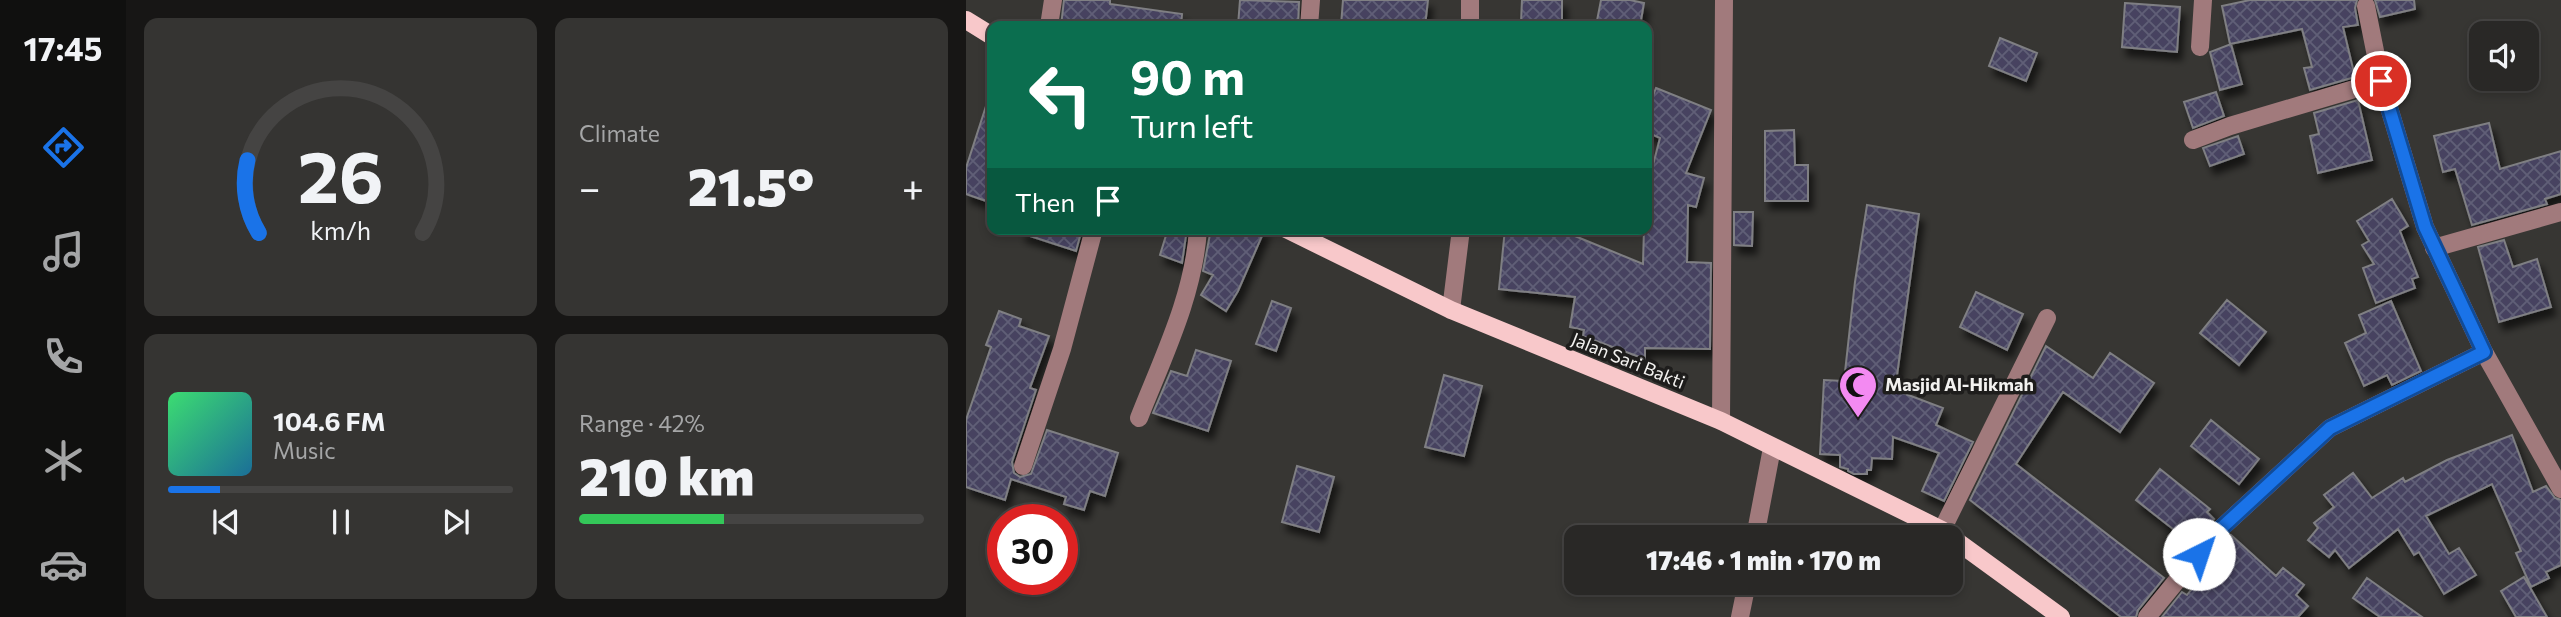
<!DOCTYPE html>
<meta charset="utf-8">
<style>
body{margin:0;font-family:Commissioner,sans-serif;background:#353432;color:#f1f3f6;height:100vh;display:flex;flex-direction:column;font-size:26px;white-space:nowrap}
*{box-sizing:border-box;margin:0}
p{font-size:23px;color:#a5a6a7}
.icon{flex:none;width:38px;height:38px;fill:none;stroke:currentColor;stroke-width:2;stroke-linecap:round;stroke-linejoin:round}
.map{position:relative;flex:1;overflow:hidden}
.panel{display:flex;flex-direction:column;gap:18px;padding:18px;background:#171615;width:840px}
.panel>*{flex:none}
.guide{position:absolute;left:21px;top:21px;width:665px;height:214px;border-radius:14px;box-shadow:0 4px 10px #0003,0 0 0 2px #454443;background:#0b6e4f;color:#fff;overflow:hidden}
.fabs{position:absolute;left:1503px;top:21px;display:grid;gap:14px}
.fabs a{display:grid;place-items:center;width:70px;height:70px;border-radius:14px;background:#292826;box-shadow:0 4px 10px #0003,0 0 0 2px #454443;font-size:35px}
.speed{position:absolute;left:21px;top:504px;display:flex;gap:14px;font-size:35px;font-weight:700;text-align:center}
.speed>*{display:grid;place-content:center;width:91px;height:91px;border-radius:50%;background:#292826;box-shadow:0 4px 10px #0003,0 0 0 2px #454443;line-height:1}
.speed .limit{border:10px solid #d22;background:#fff;color:#111}
.pin{position:absolute;display:grid;place-items:center;width:60px;height:60px;color:#fff;margin:-30px;border:4px solid #fff;border-radius:50%;box-shadow:0 2px 7px #0007}
.me{position:absolute;width:77px;margin:-38px;rotate:41deg;stroke-linejoin:round;filter:drop-shadow(0 0 5px #0008)}
.turn{display:flex;align-items:center;gap:24px;height:147px;padding:0 28px;font-size:32px}
.turn .icon{width:91px;height:91px;stroke-width:2.5}
.turn b{display:block;font-size:49px;line-height:60px}
.then{display:flex;align-items:center;height:66px;padding:0 28px;background:#0003;gap:14px;font-size:26px}
.big{font-size:52px;font-weight:800;line-height:1.1}
.panel .widget{flex:1;display:flex;flex-direction:column;justify-content:center;gap:10px;min-width:0;padding:0 24px;border-radius:14px;background:#353432}
.panel .dial{align-items:center;gap:0}
.dial svg{height:182px;overflow:visible;fill:none;stroke:#454443;stroke-width:7;stroke-linecap:round;text-anchor:middle}
.dial text{fill:#f1f3f6;stroke:none}
.song{display:flex;align-items:center;gap:21px}
.cover{width:84px;height:84px;border-radius:10px;background:linear-gradient(135deg,hsl(140 70% 55%),hsl(200 70% 35%))}
.played{height:7px;border-radius:4px;background:linear-gradient(90deg,#1a73e8 15%,#454443 15%)}
.keys{display:flex;justify-content:space-around;direction:ltr}
.heat{display:flex;justify-content:space-between;align-items:center;font-size:38px;direction:ltr}
.charge{height:10px;border-radius:5px;background:linear-gradient(90deg,#34c759 42%,#454443 0)}
.panel .tiles{flex:1;display:grid;gap:18px;grid-template-columns:repeat(2,1fr)}
.trip{position:absolute;left:598px;top:525px;width:399px;height:70px;border-radius:14px;background:#292826;box-shadow:0 4px 10px #0003,0 0 0 2px #454443;font-weight:800;line-height:70px;text-align:center}
main{display:flex;flex:1;min-height:0}
.menu{display:flex;flex-direction:column;width:126px;justify-content:space-around;align-items:center;background:#10100f;color:#a5a6a7}
.menu .icon{width:49px;height:49px}
.menu .active{color:#1a73e8}
.menu b{font-size:32px;color:#f1f3f6}
.map>svg:first-child{display:block}
.building{fill:url(#building-cross-hatch);stroke:#7f7f83;stroke-width:2;filter:url(#shadow)}
.lines{fill:none;stroke-linecap:round;stroke-linejoin:round}
.minor{stroke:#a17a7c;stroke-width:18}
.major{stroke:#f8c8ca;stroke-width:18}
.route-casing{stroke:#114b97;stroke-width:18}
.route{stroke:#1a73e8;stroke-width:12}
.labels{text-anchor:middle;stroke-width:7;stroke-linejoin:round;paint-order:stroke}
.street-label{font-size:18px;fill:#f3f2f0;stroke:#1e1d1c}
.poi-label{font-size:18px;font-weight:bold;fill:#f3f2f0;stroke:#1e1d1c;text-anchor:start}
</style>
<main>
<nav class="menu">
<b>17:45</b>
<svg class="icon active" aria-label="directions" viewBox="0 0 24 24"><path d="M12 3l9 9-9 9-9-9zM9 14v-3h6M13 9l2 2-2 2"/></svg>
<svg class="icon" aria-label="music" viewBox="0 0 24 24"><path d="M9 18V5l10-2v13"/><circle cx="6" cy="18" r="3"/><circle cx="16" cy="16" r="3"/></svg>
<svg class="icon" aria-label="phone" viewBox="0 0 24 24"><path d="M5 4h4l2 5-3 2q2 4 5 5l2-3 5 2v4C11 20 4 13 5 4z"/></svg>
<svg class="icon" aria-label="climate" viewBox="0 0 24 24"><path d="M12 3v18M4 7l16 10M4 17L20 7"/></svg>
<svg class="icon" aria-label="car" viewBox="0 0 24 24"><path d="M5 17H2v-5l4-1 3-4h7l3 4 3 1v5h-3M9 17h6M6 11h13"/><circle cx="7" cy="17" r="2"/><circle cx="17" cy="17" r="2"/></svg>
</nav>
<section class="panel">
<div class="tiles">
<div class="widget dial"><svg viewBox="0 0 100 80">
<path d="M14 69A42 42 0 1 1 86 69"/>
<path d="M14 69A42 42 0 0 1 9 37" stroke="#1a73e8"/>
<text x="50" y="56" font-size="32" font-weight="700">26</text>
<text x="50" y="72" font-size="11">km/h</text>
</svg></div>
<div class="widget"><p>Climate</p>
<div class="heat"><a>−</a><b class="big">21.5°</b><a>+</a></div>
</div>
<div class="widget">
<div class="song"><i class="cover"></i><div><b>104.6 FM</b><p>Music</p></div></div>
<div class="played"></div>
<div class="keys"><svg class="icon" aria-label="previous" viewBox="0 0 24 24"><path d="M18 5L8 12l10 7zM5 5v14"/></svg><svg class="icon" aria-label="pause" viewBox="0 0 24 24"><path d="M8 5v14M16 5v14"/></svg><svg class="icon" aria-label="next" viewBox="0 0 24 24"><path d="M6 5l10 7-10 7zM19 5v14"/></svg></div>
</div>
<div class="widget"><p>Range · 42%</p><b class="big">210 km</b><div class="charge"></div></div>
</div>
</section>
<div class="map">
<svg width="1595" height="617" viewBox="0 0 1595 617">
<defs>
<pattern id="building-cross-hatch" width="8" height="8" patternUnits="userSpaceOnUse" patternTransform="scale(1.75)"><rect width="8" height="8" fill="#464360"/><path d="M0 0l8 8M0 8l8-8" fill="none" stroke="#615f77"/></pattern>
<filter id="shadow"><feDropShadow dx="4.5" dy="8" stdDeviation="3.5" flood-color="#0009"/></filter>
</defs>
<rect width="100%" height="100%" fill="#373633"/>
<path class="building" d="M 98,0 L 144,0 L 144,4 L 216,14 L 215,26 L 95,26 Z
M 274,0 L 333,2 L 332,26 L 272,26 Z
M 377,0 L 462,0 L 459,26 L 375,26 Z
M 556,0 L 596,0 L 596,24 L 555,23 Z
M 635,0 L 664,0 L 678,3 L 674,26 L 630,26 Z
M 1284,0 L 1391,0 L 1389,8 L 1392,25 L 1377,27 L 1389,77 L 1344,90 L 1338,68 L 1346,67 L 1336,29 L 1264,44 L 1256,6 Z
M 1409,0 L 1448,0 L 1449,9 L 1414,17 Z
M 1159,3 L 1214,7 L 1211,52 L 1156,47 Z
M 1034,38 L 1071,53 L 1060,81 L 1023,66 Z
M 1265,44 L 1276,84 L 1254,90 L 1244,52 Z
M 690,88 L 745,110 L 720,173 L 738,178 L 730,207 L 722,205 L 721,262 L 745,263 L 744,349 L 679,348 L 679,359 L 617,336 L 618,330 L 604,327 L 609,297 L 533,289 L 539,229 L 604,229 L 604,234 L 677,264 L 678,229 L 681,229 L 681,188 L 694,138 L 681,132 L 681,111 Z
M 1250,92 L 1258,116 L 1227,128 L 1218,102 Z
M 22,100 L 26,101 L 26,203 L 0,194 L 0,168 Z
M 1392,100 L 1406,160 L 1352,173 L 1344,136 L 1353,134 L 1348,113 Z
M 1523,123 L 1534,169 L 1595,151 L 1595,194 L 1579,199 L 1581,204 L 1506,225 L 1489,169 L 1477,172 L 1468,136 Z
M 828,130 L 829,165 L 842,165 L 842,201 L 799,201 L 799,131 Z
M 1272,136 L 1278,154 L 1244,166 L 1237,148 Z
M 1426,199 L 1442,226 L 1434,231 L 1452,277 L 1446,279 L 1449,288 L 1410,303 L 1397,268 L 1408,264 L 1396,245 L 1403,241 L 1391,221 Z
M 901,205 L 953,214 L 929,390 L 977,408 L 970,425 L 1007,442 L 978,501 L 956,491 L 973,453 L 927,437 L 926,459 L 906,458 L 905,470 L 901,470 L 901,474 L 888,474 L 882,471 L 882,469 L 874,467 L 874,455 L 854,454 L 858,380 L 878,381 L 889,282 Z
M 768,212 L 787,212 L 786,246 L 768,245 Z
M 56,229 L 116,229 L 110,251 L 55,233 Z
M 202,229 L 221,229 L 216,263 L 194,255 Z
M 245,229 L 299,229 L 272,291 L 260,311 L 235,295 L 247,275 L 237,271 Z
M 1538,240 L 1547,267 L 1571,259 L 1585,307 L 1533,322 L 1512,247 Z
M 1010,292 L 1057,314 L 1041,350 L 994,327 Z
M 1261,300 L 1300,332 L 1273,365 L 1234,333 Z
M 306,301 L 325,308 L 310,351 L 290,344 Z
M 1425,301 L 1455,371 L 1426,385 L 1421,375 L 1398,386 L 1379,343 L 1400,333 L 1393,315 Z
M 33,311 L 55,319 L 53,326 L 83,336 L 64,388 L 70,390 L 46,462 L 48,473 L 54,477 L 65,474 L 81,430 L 152,453 L 139,496 L 124,491 L 118,510 L 98,504 L 100,497 L 45,479 L 39,500 L 0,487 L 0,420 L 25,347 L 20,345 Z
M 1080,346 L 1127,378 L 1144,353 L 1188,383 L 1154,432 L 1097,392 L 1050,464 L 1198,578 L 1172,610 L 1170,617 L 1155,617 L 1004,500 Z
M 230,350 L 265,361 L 242,431 L 187,413 L 205,371 L 221,376 Z
M 478,375 L 516,386 L 498,456 L 459,447 Z
M 1245,420 L 1293,459 L 1273,484 L 1225,446 Z
M 1546,435 L 1567,492 L 1580,486 L 1589,498 L 1595,500 L 1595,565 L 1580,572 L 1583,578 L 1565,587 L 1550,553 L 1555,551 L 1526,484 L 1460,516 L 1483,554 L 1493,548 L 1510,575 L 1478,594 L 1453,552 L 1448,555 L 1432,529 L 1383,568 L 1369,550 L 1363,557 L 1342,540 L 1352,528 L 1348,523 L 1368,507 L 1358,495 L 1387,473 L 1406,498 L 1437,478 L 1439,482 L 1481,460 Z
M 331,466 L 368,477 L 353,532 L 316,522 Z
M 1194,469 L 1244,509 L 1241,512 L 1248,519 L 1226,544 L 1170,500 Z
M 1265,535 L 1310,576 L 1317,568 L 1338,585 L 1330,595 L 1342,606 L 1332,617 L 1196,617 L 1216,592 L 1221,595 L 1245,564 L 1242,561 Z
M 1558,577 L 1581,617 L 1550,617 L 1535,591 Z
M 1401,578 L 1456,617 L 1414,617 L 1387,598 Z"/>
<g class="lines">
<path class="minor" d="M 504,0 L 504,26
M 1400,6 L 1415,81 L 1459,227 L 1518,352 L 1595,489
M 83,26 L 87,0
M 343,26 L 345,0
M 1234,47 L 1237,0
M 1227,140 L 1264,126 L 1415,81
M 1468,248 L 1595,212
M 485,310 L 495,229
M 173,418 C 197,357 228,295 232,229
M 755,421 L 758,0
M 57,466 L 96,349 L 128,229
M 976,530 L 1081,318
M 789,537 L 806,448
M 774,617 L 781,583
M 1181,617 L 1250,533 L 1364,428 L 1518,352"/>
<path class="major" d="M 0,20 L 26,36
M 320,229 L 485,310 L 755,421 L 976,530 L 985,537
M 985,537 L 1095,617"/>
</g>
<g class="lines">
<defs>
<path id="route" d="M 1233,554 L 1250,533 L 1364,428 L 1518,352 L 1459,227 L 1415,81"/>
</defs>
<use href="#route" class="route-casing"/>
<use href="#route" class="route"/>
</g>
<defs>
<symbol id="mosque-pin" viewBox="-11 -11 22 30"><path d="M0 17L-7.5 6A9.5 9.5 0 1 1 7.5 6Z" fill="#f38af2" stroke="#1e1d1c"/><path d="M3.5-4.9A6 6 0 1 0 3.5 4.9A5 5 0 1 1 3.5-4.9Z" fill="#111"/></symbol>
</defs>
<g fill-rule="evenodd">
<use href="#mosque-pin" x="870" y="363" width="44" height="60"/>
</g>
<g class="labels">
<g class="street-label">
<text transform="translate(662 361) rotate(22)" y="6">Jalan Sari Bakti</text>
</g>
<g class="poi-label">
<text x="919" y="391">Masjid Al-Hikmah</text>
</g>
</g>
</svg>
<div class="fabs">
<a><svg class="icon" aria-label="sound" viewBox="0 0 24 24"><path d="M4 9h4l5-4v14l-5-4H4zM17 9q2 3 0 6"/></svg></a>
</div>
<div class="speed"><div class="limit">30</div></div>
<div class="pin" style="left:1415px;top:81px;background:#d93025"><svg class="icon" aria-label="arrive" viewBox="0 0 24 24"><path d="M6 21V4h12l-3 4 3 4H6"/></svg></div>
<svg class="me" style="left:1233px;top:554px" viewBox="-20 -20 40 40"><circle r="19" fill="#fff"/><path d="M0-13L10 11 0 6-10 11z" fill="#1a73e8"/></svg>
<div class="trip">17:46 · 1 min · 170 m</div>
<div class="guide">
<div class="turn"><svg class="icon" aria-label="left" viewBox="0 0 24 24"><path d="M17 20v-9H6M10 6l-5 5 5 5"/></svg><div><b>90 m</b>Turn left</div></div>
<div class="then">Then<svg class="icon" aria-label="arrive" viewBox="0 0 24 24"><path d="M6 21V4h12l-3 4 3 4H6"/></svg></div>
</div>
</div>
</main>
